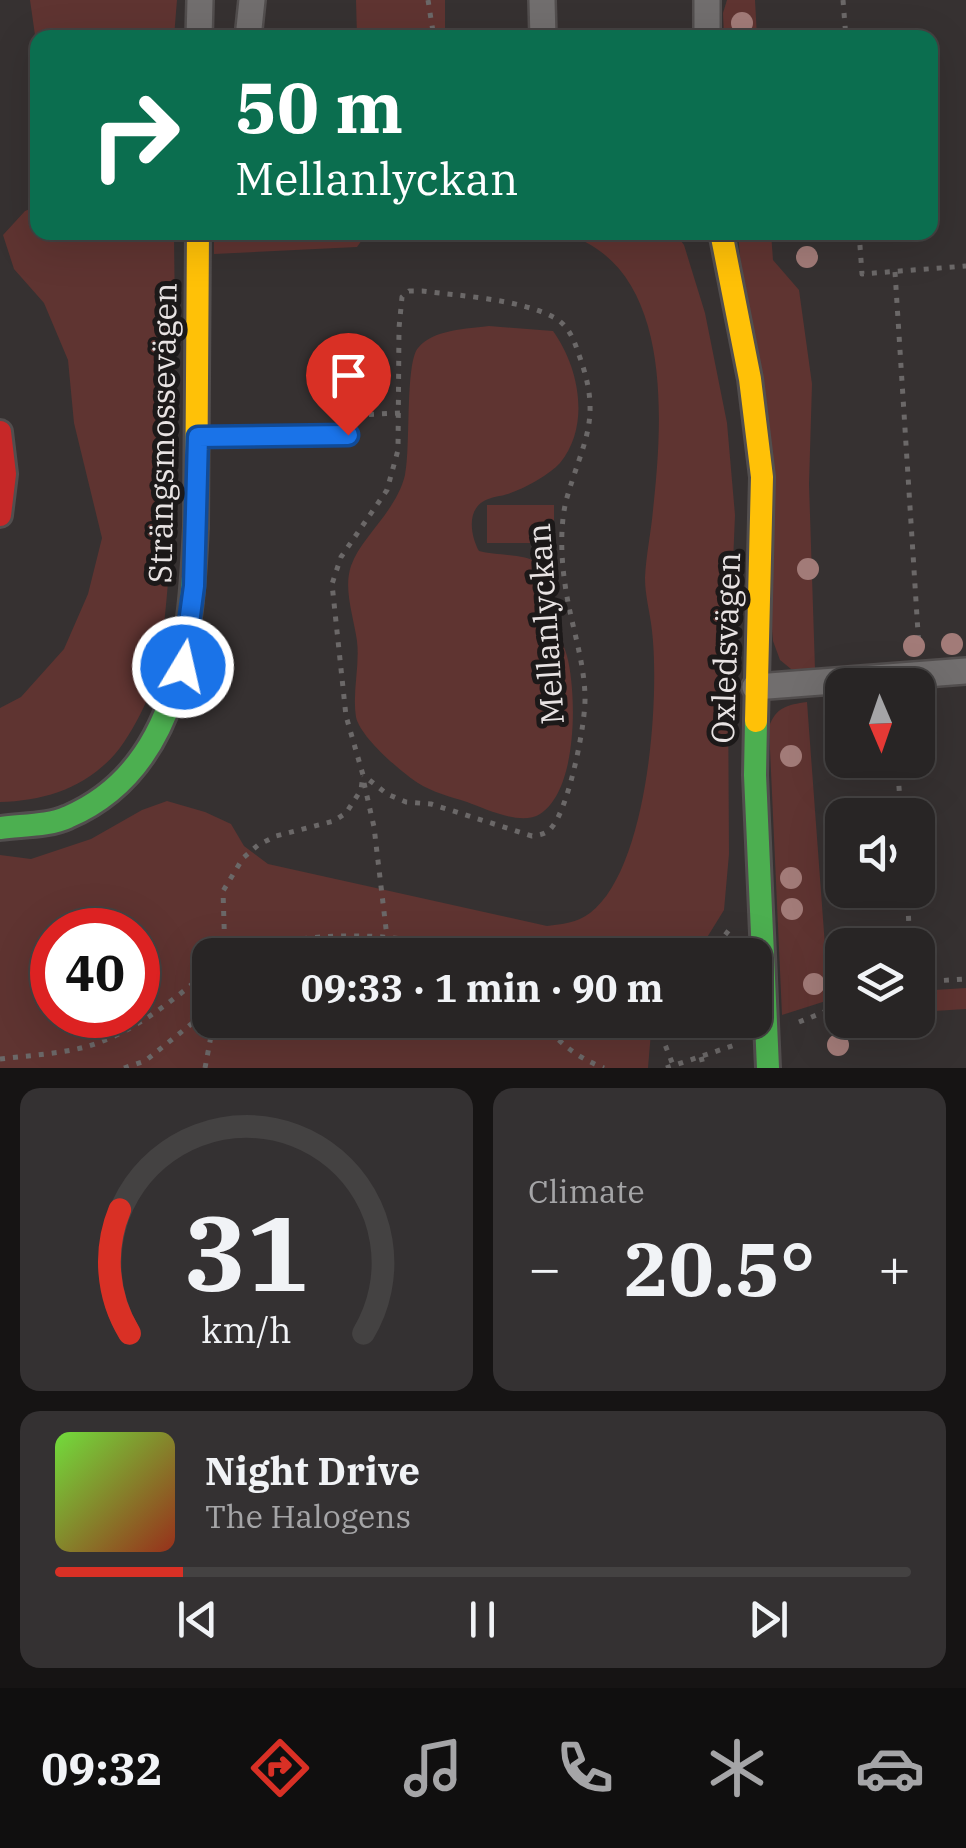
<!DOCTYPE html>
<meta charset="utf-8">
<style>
body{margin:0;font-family:"IBM Plex Serif",serif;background:#343132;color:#f1f3f6;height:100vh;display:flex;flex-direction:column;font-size:38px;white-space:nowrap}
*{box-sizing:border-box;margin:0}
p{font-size:32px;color:#a5a5a7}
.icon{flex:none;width:55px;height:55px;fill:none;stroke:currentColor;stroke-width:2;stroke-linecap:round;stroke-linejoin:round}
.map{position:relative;height:1068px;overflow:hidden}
.sheet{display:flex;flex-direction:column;gap:20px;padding:20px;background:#161414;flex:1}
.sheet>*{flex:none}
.hud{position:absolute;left:30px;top:30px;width:908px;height:210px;border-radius:20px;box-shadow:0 10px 40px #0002,0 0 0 2px #444242;background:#0b6e4f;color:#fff;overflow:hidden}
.needle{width:65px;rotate:178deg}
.buttons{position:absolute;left:825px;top:668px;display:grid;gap:20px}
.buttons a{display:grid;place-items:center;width:110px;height:110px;border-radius:20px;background:#282525;box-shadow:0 10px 40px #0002,0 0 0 2px #444242;font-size:50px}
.speed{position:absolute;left:30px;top:908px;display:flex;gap:20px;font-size:50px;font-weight:700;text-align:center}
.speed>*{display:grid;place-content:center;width:130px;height:130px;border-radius:50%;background:#282525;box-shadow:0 10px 40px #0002,0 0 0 2px #444242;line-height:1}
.speed .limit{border:15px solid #d22;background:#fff;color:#111}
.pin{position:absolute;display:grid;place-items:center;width:85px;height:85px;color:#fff;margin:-102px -42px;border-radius:50% 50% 50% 0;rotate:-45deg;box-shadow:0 0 10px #0007}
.pin .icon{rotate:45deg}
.me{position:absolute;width:110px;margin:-55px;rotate:9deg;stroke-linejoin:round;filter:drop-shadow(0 0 8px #0008)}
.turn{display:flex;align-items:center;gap:35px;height:210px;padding:0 40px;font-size:45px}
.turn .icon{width:130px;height:130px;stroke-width:2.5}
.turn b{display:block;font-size:70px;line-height:85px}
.big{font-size:75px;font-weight:700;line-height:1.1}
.sheet .tile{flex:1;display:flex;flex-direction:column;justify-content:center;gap:15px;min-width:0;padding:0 35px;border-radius:20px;background:#343132}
.sheet .dial{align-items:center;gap:0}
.dial svg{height:260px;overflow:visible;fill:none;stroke:#444242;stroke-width:7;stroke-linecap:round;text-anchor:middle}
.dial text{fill:#f1f3f6;stroke:none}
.song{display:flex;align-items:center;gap:30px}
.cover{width:120px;height:120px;border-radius:15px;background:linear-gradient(135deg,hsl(100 70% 55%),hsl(10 70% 35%))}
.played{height:10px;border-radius:5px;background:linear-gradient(90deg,#d93025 15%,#444242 15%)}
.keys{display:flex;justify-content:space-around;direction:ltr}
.heat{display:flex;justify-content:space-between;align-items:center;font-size:55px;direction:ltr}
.sheet .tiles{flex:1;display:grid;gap:20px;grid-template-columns:1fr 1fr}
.tile:last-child{grid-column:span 2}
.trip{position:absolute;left:192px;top:938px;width:580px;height:100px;border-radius:20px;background:#282525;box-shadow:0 10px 40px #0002,0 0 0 2px #444242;font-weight:700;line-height:100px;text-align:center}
.menu{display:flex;height:160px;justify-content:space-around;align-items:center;background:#100f0f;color:#a5a5a7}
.menu .icon{width:70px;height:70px}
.menu .active{color:#d93025}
.menu b{font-size:45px;color:#f1f3f6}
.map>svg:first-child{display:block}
.green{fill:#5f3431;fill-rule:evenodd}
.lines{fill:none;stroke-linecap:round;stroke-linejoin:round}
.lane-casing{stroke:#524e4e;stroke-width:18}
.street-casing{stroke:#524e4e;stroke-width:30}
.fast-casing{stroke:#524e4e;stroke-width:28}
.slow-casing{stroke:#524e4e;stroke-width:28}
.jam-casing{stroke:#524e4e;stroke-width:28}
.path{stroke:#6b6868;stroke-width:5;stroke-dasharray:5 8;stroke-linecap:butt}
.lane{stroke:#716e6e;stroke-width:12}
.street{stroke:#716e6e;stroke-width:25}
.fast{stroke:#4caf50;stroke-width:22}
.slow{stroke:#ffc107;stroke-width:22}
.jam{stroke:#c62828;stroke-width:22}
.tree{fill:#a27b78}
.route-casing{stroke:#114b97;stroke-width:25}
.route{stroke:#1a73e8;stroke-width:18}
.labels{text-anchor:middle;stroke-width:10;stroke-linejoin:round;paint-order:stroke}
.street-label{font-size:32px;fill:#e8e3e3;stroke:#1c1919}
</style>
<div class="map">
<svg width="966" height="1068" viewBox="0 0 966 1068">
<rect width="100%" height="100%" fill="#363131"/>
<path class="green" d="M 30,0 L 177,0 L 174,37 L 38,38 L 37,49 Z
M 356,0 L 445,0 L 445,37 L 357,37 Z
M 727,0 L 755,0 L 757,37 L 724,37 L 723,13 Z
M 37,206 L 38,232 L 174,233 C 175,349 179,466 168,582 C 165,618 161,669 146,702 C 139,718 127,740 115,754 C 85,788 44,801 0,802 L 0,708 L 21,697 L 64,649 L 88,594 L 102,538 L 74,423 L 68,360 L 44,303 L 14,269 L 3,235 L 25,211 Z
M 214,233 L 367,233 L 357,247 L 214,254 Z
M 561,233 L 675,233 L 684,245 L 705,313 L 727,423 L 735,515 L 728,683 L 729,854 L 724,910 L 703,944 L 692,955 L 210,955 L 210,1020 L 652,1020 L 648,1068 L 0,1068 L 0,855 L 31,859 L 91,839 L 142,810 L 167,801 L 205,812 L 231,824 L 244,846 L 268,864 L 547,926 C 562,924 577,923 590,913 C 648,869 660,699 652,631 C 650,612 645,596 645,578 C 646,555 651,533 653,510 C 663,419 674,262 561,233 ZM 138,930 L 138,1015 L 52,1015 L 52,930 Z
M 738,233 L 771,233 L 773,260 L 799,290 L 812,384 L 809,484 L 815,669 L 791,669 L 780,660 L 773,641 Z
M 489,326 L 553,331 C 579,367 591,425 560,463 C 550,474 527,487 513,492 C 501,498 487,495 477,507 C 468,518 472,539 479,551 C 495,556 526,553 537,563 C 551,577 548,596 551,613 C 554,628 563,641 567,656 C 577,694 578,790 540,814 C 521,826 486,809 467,802 C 451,797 432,792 418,783 C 401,772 360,737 356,717 C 352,692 360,666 357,641 C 354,618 343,589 351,566 C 361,537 396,512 405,475 C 411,448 405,363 418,348 C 433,329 468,329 489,326 Z
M 487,505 L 554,505 L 554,543 L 487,543 Z
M 807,702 L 829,1000 L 782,1015 L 769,727 C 776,707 787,705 807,702 Z
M 966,988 L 966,1009 L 918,1012 L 918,991 Z"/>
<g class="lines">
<defs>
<path id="lane" d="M 200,437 L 348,435"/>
<path id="street" d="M 542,0 L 543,38
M 199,38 L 200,0
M 248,38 L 252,0
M 707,38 L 707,0
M 755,687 L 966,671"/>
<path id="fast" d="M 756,721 L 755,775 L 768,1068
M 0,828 C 21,825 49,826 68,817 C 182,768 191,634 196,526"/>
<path id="slow" d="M 721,232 L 750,379 L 762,477 L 756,721
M 196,526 L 198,232"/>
<path id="jam" d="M 0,432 L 5,474 L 0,515"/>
</defs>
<use href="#lane" class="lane-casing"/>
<use href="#street" class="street-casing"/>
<use href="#fast" class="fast-casing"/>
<use href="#slow" class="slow-casing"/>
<use href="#jam" class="jam-casing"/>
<path class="path" d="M 428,0 L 434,38
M 843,0 L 846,38
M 859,232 L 862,274 L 966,266
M 895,272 L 919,648
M 356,415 L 400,413
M 897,760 L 901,815
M 364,783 L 374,827 L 387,937
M 907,890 L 910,945
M 225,955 L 223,891 L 243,858 L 258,845 L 276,836 L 334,821 L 346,813 L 361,790 L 363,775 L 346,716 L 332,584 L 341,557 L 387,490 L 398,450 L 399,328 L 402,297 L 409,291 L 422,291 C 461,296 520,299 555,318 C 569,326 574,340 579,355 C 603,420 583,440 566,501 C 560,526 561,558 565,584 C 570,622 584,658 585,696 C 586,723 569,807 552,827 C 547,834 540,835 532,836 L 431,804 L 406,802 L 387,794 L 363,775
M 226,955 C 306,930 396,929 475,955
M 709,955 L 729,930
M 918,982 L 966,979
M 542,1020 C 558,1043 578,1058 604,1068
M 664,1020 L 664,1042 L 673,1065
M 799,1022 L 842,1005
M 701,1057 L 704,1068
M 0,1059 C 26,1056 52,1054 77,1049 C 127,1038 173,1001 210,969
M 124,1068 L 145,1061 L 210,1009
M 205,1068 L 214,1020
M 666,1068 L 738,1044"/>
<use href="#lane" class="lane"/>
<use href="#street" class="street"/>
<use href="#fast" class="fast"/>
<use href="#slow" class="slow"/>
<use href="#jam" class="jam"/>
</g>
<g class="tree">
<circle cx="742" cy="23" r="11"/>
<circle cx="807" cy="257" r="11"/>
<circle cx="808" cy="569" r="11"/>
<circle cx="952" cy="644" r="11"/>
<circle cx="914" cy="646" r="11"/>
<circle cx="791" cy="756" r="11"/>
<circle cx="791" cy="878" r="11"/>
<circle cx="792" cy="909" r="11"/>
<circle cx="814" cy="984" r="11"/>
<circle cx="838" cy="1045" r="11"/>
</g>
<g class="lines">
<defs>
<path id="route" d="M 183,667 L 194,586 L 198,437 L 348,435"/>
</defs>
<use href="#route" class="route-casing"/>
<use href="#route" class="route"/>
</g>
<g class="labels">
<g class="street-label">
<text transform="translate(163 433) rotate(-89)" y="11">Strängsmossevägen</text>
<text transform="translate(546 624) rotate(-94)" y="11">Mellanlyckan</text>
<text transform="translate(726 648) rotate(-88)" y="11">Oxledsvägen</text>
</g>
</g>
</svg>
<div class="buttons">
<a><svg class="needle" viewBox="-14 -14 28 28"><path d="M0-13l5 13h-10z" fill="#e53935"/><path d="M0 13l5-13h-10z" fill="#a5a5a7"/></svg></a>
<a><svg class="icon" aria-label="sound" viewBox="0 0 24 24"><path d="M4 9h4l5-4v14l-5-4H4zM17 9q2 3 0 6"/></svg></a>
<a><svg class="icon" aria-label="layers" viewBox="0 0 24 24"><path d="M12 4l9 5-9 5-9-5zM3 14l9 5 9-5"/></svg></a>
</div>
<div class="speed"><div class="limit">40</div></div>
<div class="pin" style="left:348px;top:435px;background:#d93025"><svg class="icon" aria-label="arrive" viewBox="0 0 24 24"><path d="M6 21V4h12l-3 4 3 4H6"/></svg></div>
<svg class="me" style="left:183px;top:667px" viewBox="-20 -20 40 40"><circle r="17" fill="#1a73e8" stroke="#fff" stroke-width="3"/><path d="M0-11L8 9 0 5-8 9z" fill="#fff"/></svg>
<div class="trip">09:33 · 1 min · 90 m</div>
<div class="hud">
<div class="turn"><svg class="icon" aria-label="right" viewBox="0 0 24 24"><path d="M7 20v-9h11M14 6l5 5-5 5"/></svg><div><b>50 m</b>Mellanlyckan</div></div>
</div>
</div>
<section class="sheet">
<div class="tiles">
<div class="tile dial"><svg viewBox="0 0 100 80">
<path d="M14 69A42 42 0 1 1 86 69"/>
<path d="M14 69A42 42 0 0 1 11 31" stroke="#d93025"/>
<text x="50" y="56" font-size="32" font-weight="700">31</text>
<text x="50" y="72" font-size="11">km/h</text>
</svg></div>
<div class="tile"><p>Climate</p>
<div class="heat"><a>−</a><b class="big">20.5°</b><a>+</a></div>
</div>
<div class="tile">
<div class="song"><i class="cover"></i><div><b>Night Drive</b><p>The Halogens</p></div></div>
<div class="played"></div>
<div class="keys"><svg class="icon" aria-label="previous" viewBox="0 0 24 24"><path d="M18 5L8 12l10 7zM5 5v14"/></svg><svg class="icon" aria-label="pause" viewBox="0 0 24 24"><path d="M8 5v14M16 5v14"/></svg><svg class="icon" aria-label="next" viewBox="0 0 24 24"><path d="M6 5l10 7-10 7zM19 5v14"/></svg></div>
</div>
</div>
</section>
<nav class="menu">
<b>09:32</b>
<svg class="icon active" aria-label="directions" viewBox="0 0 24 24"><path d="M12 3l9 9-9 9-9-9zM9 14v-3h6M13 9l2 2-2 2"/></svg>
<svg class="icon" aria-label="music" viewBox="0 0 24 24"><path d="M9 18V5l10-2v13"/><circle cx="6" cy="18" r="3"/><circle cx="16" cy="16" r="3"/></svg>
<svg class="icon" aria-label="phone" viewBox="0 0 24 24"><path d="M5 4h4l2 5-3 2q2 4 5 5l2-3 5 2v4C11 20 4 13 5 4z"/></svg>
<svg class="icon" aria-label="climate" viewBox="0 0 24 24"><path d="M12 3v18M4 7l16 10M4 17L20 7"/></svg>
<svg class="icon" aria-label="car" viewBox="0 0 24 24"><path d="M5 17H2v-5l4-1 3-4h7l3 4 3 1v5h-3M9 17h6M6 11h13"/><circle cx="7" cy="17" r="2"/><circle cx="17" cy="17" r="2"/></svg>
</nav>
